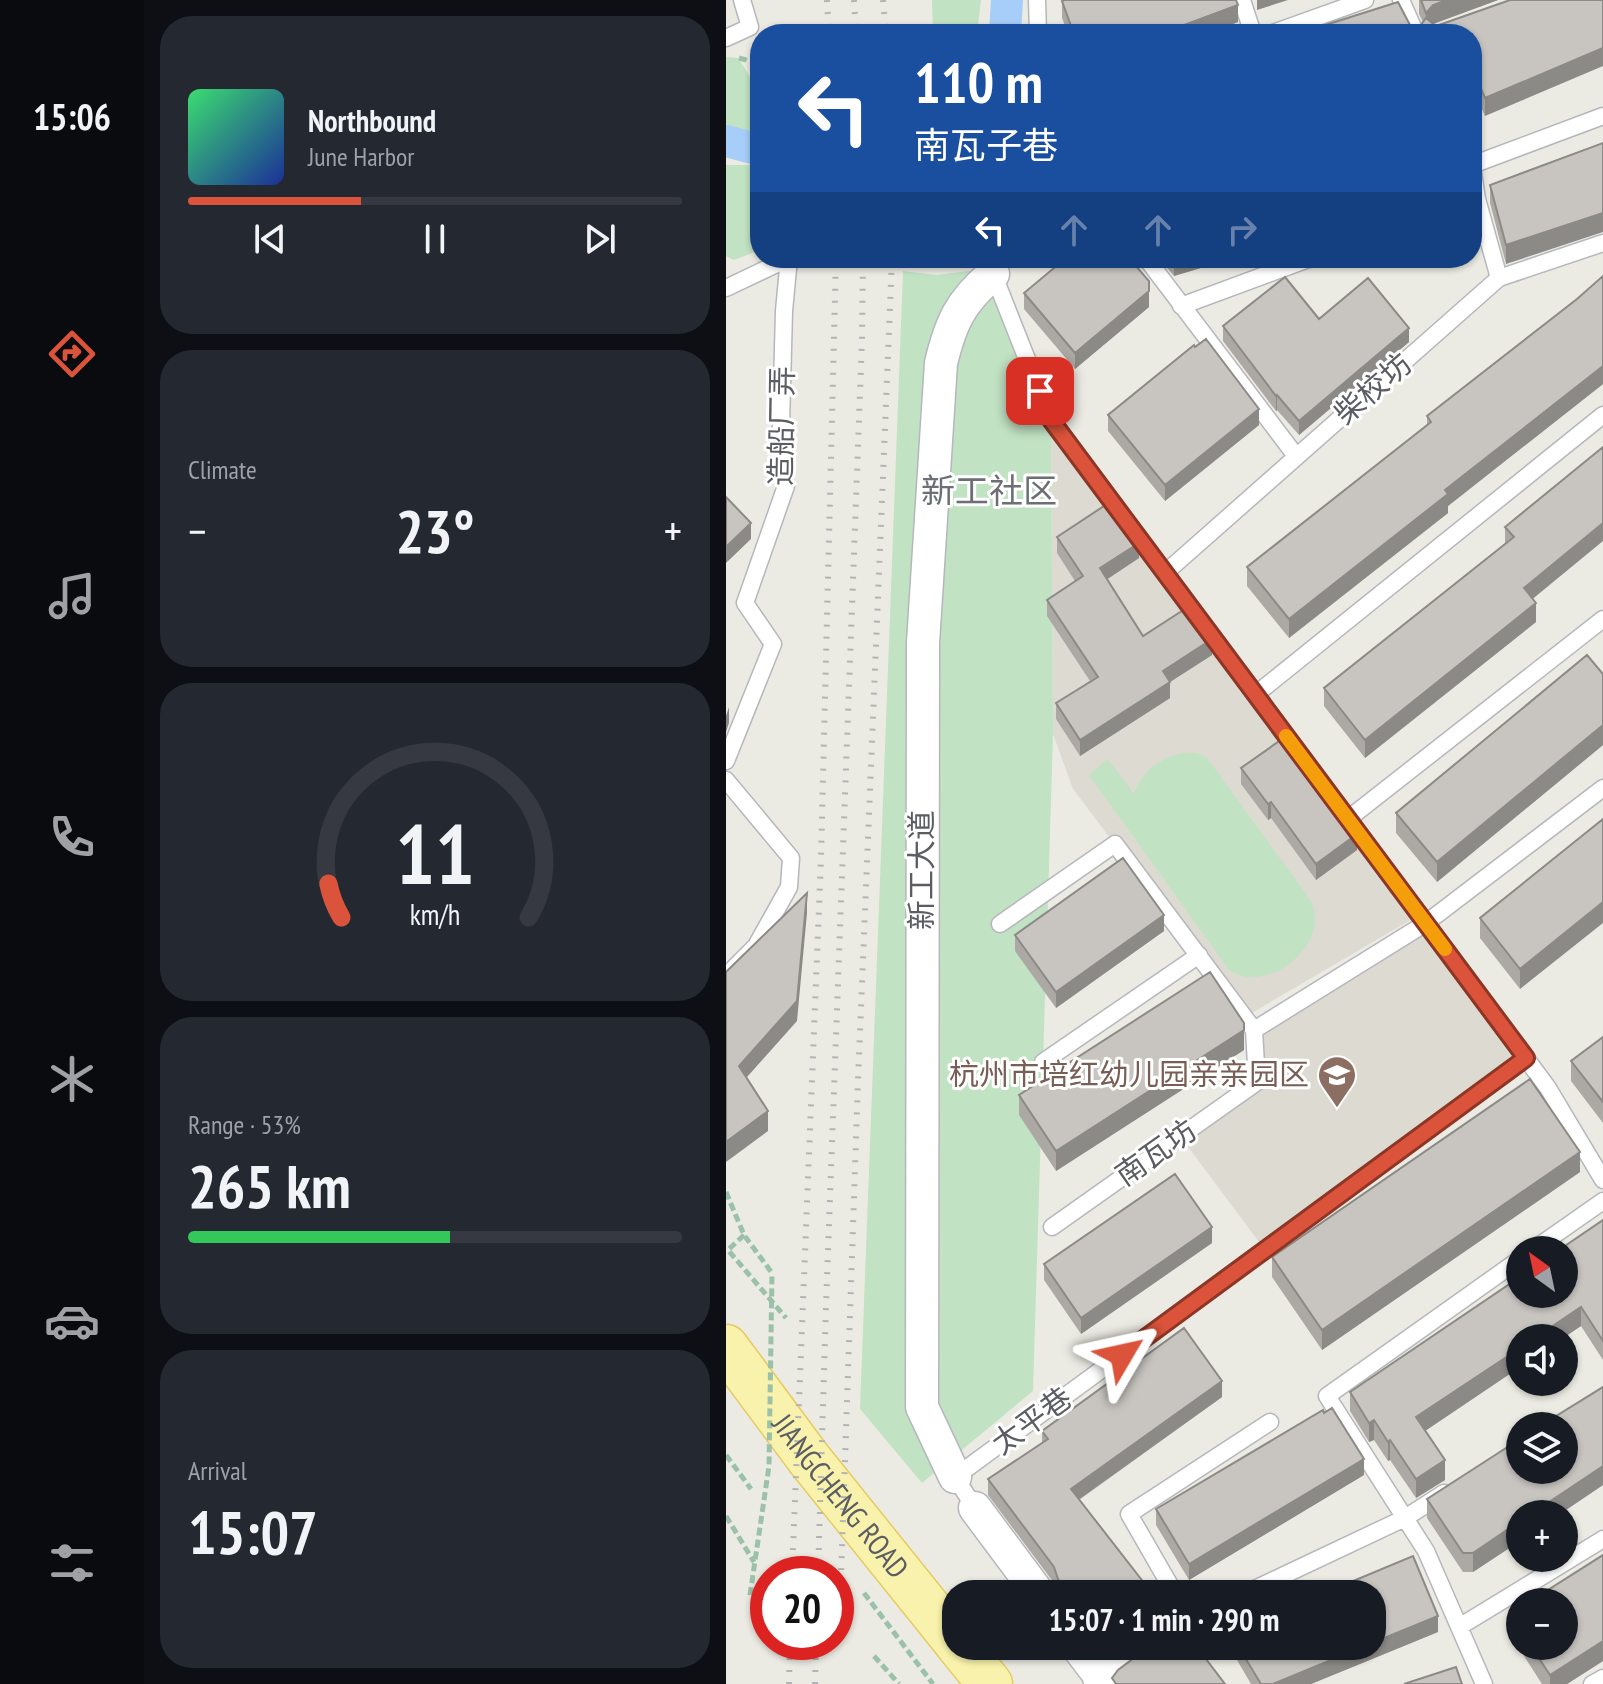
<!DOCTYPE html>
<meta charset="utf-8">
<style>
body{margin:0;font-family:"PT Sans Narrow","Noto Sans SC",sans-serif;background:#242831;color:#f1f3f6;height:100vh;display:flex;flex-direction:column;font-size:30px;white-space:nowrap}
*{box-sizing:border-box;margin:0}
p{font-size:26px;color:#9ea1a6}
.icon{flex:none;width:44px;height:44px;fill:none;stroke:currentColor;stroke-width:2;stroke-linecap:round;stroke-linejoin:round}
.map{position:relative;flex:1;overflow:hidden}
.panel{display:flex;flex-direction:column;gap:16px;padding:16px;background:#0d0f14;width:582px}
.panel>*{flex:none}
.top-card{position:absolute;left:24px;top:24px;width:732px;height:244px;border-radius:32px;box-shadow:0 2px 6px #0004;background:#1a4fa0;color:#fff;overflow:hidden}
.needle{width:52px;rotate:327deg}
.buttons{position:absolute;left:780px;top:1236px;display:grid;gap:16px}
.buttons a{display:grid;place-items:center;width:72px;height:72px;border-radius:50%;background:#171b24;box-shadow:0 2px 6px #0004;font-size:40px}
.speed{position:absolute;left:24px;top:1556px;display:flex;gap:16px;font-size:40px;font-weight:700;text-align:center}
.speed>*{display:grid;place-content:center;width:104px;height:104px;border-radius:50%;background:#171b24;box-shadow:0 2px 6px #0004;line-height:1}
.speed .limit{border:12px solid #d22;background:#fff;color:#111}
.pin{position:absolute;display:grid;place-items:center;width:68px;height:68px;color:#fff;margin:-34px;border-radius:16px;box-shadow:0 4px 12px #0006}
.me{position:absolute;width:88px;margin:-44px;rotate:54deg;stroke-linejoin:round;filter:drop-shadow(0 0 6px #0008)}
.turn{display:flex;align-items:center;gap:28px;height:168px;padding:0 32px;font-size:36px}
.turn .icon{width:104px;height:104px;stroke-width:2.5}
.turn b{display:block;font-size:56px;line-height:68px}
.lanes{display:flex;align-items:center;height:76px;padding:0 32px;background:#0003;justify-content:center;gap:40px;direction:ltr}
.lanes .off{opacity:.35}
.big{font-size:60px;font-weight:600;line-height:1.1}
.panel .card{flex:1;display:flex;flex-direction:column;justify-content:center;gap:12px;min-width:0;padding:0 28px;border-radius:32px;background:#242831}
.panel .dial{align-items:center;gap:0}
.dial svg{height:208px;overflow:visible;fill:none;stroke:#363941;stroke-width:7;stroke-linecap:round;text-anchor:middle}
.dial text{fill:#f1f3f6;stroke:none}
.song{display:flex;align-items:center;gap:24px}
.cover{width:96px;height:96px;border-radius:12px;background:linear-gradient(135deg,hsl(140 70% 55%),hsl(230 70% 35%))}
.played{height:8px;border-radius:4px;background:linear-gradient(90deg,#db533a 35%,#363941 35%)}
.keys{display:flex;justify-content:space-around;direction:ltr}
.heat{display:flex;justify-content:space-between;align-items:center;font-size:44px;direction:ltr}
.charge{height:12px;border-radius:6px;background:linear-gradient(90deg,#34c759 53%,#363941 0)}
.trip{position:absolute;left:216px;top:1580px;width:444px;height:80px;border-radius:32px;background:#171b24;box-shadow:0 2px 6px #0004;font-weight:600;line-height:80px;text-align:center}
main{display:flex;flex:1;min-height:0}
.menu{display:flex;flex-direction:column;width:144px;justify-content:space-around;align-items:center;background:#090b0e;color:#9ea1a6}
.menu .icon{width:56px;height:56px}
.menu .current{color:#db533a}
.menu b{font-size:36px;color:#f1f3f6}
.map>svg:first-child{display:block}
.education{fill:#dcdad1}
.green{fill:#c1e2c3}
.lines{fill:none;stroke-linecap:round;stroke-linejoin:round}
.canal{stroke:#a7cef8;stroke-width:32}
.service-casing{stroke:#b5b7bc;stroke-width:19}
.minor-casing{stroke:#b5b7bc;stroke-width:35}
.primary-casing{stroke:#e6cb62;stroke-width:47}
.path{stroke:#9bc2a9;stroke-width:5;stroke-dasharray:8 4;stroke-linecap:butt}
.service{stroke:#fff;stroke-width:16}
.minor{stroke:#fff;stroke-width:32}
.primary{stroke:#f8f2ac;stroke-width:44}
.rail{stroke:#b3b4b4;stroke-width:6;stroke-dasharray:2 10;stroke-linecap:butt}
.path-bridge{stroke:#9bc2a9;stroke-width:5;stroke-dasharray:8 4;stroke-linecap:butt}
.wall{fill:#aca9a5}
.shaded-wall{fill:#8c8a86}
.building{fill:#c8c5c0;stroke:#8c8a86;stroke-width:2}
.route-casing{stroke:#8e3626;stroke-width:20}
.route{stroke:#db533a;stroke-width:14}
.slow{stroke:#f59e0b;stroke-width:14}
.labels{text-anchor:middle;stroke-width:6;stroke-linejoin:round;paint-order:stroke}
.street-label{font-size:30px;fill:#5b5d62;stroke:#fff}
.education-label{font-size:30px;fill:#785e54;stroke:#fff;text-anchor:end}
.quarter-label{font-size:34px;fill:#6c6f74;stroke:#fff}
</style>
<main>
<nav class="menu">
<b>15:06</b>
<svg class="icon current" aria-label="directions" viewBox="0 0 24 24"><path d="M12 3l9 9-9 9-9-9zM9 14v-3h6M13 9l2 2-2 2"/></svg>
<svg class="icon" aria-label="music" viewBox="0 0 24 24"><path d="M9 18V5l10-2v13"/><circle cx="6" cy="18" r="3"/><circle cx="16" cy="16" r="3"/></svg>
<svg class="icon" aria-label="phone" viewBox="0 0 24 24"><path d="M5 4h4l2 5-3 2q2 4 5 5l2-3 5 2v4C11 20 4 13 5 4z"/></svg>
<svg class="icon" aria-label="climate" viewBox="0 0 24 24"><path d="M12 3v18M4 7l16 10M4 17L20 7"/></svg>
<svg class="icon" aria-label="car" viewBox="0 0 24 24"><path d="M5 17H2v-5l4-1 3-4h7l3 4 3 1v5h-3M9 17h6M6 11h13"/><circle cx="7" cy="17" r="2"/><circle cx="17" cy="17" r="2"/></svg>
<svg class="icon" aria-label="filters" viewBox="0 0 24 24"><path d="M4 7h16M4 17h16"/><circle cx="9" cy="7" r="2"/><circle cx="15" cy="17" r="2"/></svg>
</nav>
<section class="panel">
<div class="card">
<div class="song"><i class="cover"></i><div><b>Northbound</b><p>June Harbor</p></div></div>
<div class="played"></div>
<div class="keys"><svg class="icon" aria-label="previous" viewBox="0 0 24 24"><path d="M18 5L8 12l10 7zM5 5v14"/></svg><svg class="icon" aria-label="pause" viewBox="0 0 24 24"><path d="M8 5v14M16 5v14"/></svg><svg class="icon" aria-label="next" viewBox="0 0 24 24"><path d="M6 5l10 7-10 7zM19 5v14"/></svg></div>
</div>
<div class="card"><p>Climate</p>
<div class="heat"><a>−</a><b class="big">23°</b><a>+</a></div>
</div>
<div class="card dial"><svg viewBox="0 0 100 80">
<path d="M14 69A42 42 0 1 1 86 69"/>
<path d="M14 69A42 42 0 0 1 9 56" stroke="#db533a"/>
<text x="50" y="56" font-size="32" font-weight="700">11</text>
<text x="50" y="72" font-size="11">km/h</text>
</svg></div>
<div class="card"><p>Range · 53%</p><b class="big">265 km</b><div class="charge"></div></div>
<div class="card"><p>Arrival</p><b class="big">15:07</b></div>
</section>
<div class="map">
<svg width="877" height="1684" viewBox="0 0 877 1684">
<rect width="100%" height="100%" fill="#ecebe3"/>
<path class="education" d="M 325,420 L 693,915 L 519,1017 L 347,789 L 327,734 Z
M 700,923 L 800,1058 L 539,1250 L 454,1136 L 531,1082 L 528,1030 Z"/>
<path class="green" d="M 206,0 L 255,0 L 251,34 L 207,34 Z
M 0,57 L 12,58 L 34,92 L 34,140 L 0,129 Z
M 0,165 L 34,165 L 34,250 L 8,260 L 0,256 Z
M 265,268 L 325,420 L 327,734 L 307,1391 L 196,1483 L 134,1409 L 177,271 L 211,275 Z
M 455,753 L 470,753 L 481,758 L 585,901 C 605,944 543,995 504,971 L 363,775 L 382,759 L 408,794 C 416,771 432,760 455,753 Z"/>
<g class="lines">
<path class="canal" d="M 279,34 L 281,0
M 0,141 L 34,150"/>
<defs>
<path id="service" d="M 311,0 L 312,34
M 516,0 L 527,34
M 675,0 L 690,34
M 544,34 L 639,0
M 0,38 L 24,27 L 16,0
M 746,165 L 877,116
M 746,166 L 751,199 L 773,278
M 261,258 L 325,420 L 822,1088 L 877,1180
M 420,258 L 570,456
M 0,288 L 63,258
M 455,306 L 585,258
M 439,573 L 773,278 L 877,243
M 529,695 L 877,415
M 0,761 L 47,644 L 19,603 L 60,486 L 54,462 L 58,311 L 63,258
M 0,780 L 65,858 L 63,887 L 30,946 L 0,976
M 622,819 L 877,619
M 274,924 L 389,844 L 528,1030 L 700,923 L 877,788
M 317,1062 L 473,955
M 326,1227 L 531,1082 L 528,1030
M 807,1250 L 877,1201
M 249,1508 L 229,1477 L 800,1058
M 449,1594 L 403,1514 L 544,1422
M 518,1594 L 679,1518 L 718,1493
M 733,1627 L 877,1539
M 373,1675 L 416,1646
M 758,1684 L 700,1551 L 601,1396 L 794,1259
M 866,1684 L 877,1678"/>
<path id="minor" d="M 229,1477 L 196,1407 L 197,643 L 215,363 C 225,322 234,302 267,274
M 249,1508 L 313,1594
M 351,1646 L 373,1675 L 374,1684"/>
<g id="primary">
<path id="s1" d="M 0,1347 L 83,1459 L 230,1642"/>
<path d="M 233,1646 L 264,1684"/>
</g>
</defs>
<use href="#service" class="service-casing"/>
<use href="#minor" class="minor-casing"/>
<use href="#primary" class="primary-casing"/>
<path class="path" d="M 13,58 L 34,64
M 0,1192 L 18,1235 L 46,1273
M 18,1235 L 2,1250 L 60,1318
M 0,1455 L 25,1489
M 0,1516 L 28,1562
M 138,1593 L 207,1684
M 148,1656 L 173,1684"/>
<use href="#service" class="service"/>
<use href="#minor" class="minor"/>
<use href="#primary" class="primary"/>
<path class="rail" d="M 101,0 L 103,34
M 128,0 L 130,34
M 157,0 L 160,34
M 66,1574 L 95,858 L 110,258
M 92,1574 L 100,1305 L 136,339 L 137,258
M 114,1606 L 132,1081 L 166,258
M 63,1684 L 64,1642
M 89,1684 L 90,1642"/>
<path class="path-bridge" d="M 24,1595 L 43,1466 L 46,1273"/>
</g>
<path class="wall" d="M 693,0 L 772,0 L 707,24 L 710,26 L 784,0 L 759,116 L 746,86 L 746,34 L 684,25 L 694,26 L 697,22 L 693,14 Z
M 336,1 L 512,22 L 481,34 L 342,34 L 336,18 Z
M 877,143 L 780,264 L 764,203 L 764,185 Z
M 433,258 L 508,258 L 448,276 Z
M 877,276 L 877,384 L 722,506 L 722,513 L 563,638 L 521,586 L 521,567 L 701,425 L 701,416 L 851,299 Z
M 298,293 L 423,307 L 349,369 L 298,309 Z
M 593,319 L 683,342 L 573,435 L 551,410 L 550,411 L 497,341 L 497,326 Z
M 382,415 L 533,425 L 439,501 L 382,431 Z
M 877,447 L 806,599 L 810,622 L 639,758 L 598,706 L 598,688 L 779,543 L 779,527 Z
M 331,537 L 413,558 L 381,579 L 417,636 L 486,655 L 444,682 L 444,698 L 354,756 L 330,719 L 330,703 L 364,681 L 321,616 L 321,600 L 349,581 L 331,553 Z
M 877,674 L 877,745 L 711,882 L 670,833 L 670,813 Z
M 515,768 L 631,850 L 590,880 L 545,818 L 542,820 L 515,784 Z
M 877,819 L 794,989 L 754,938 L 754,918 Z
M 438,931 L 330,1008 L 289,951 L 289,935 Z
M 877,1037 L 877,1123 L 845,1081 L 845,1061 Z
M 518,1050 L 330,1171 L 293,1115 L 293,1095 Z
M 854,1172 L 596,1350 L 546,1277 L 546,1257 Z
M 877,1220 L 877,1360 L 855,1326 L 699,1431 L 719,1480 L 690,1498 L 664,1460 L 662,1461 L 648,1440 L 643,1442 L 624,1411 L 624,1392 Z
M 486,1243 L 355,1334 L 318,1280 L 318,1264 Z
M 496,1397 L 353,1500 L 422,1594 L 331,1594 L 328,1583 L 262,1495 L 262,1479 L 316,1443 L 316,1431 Z
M 598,1413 L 638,1475 L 463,1580 L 430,1525 L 430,1509 Z
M 877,1485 L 834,1514 L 794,1514 L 794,1541 L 747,1572 L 737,1572 L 701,1518 L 701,1499 Z
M 877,1555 L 877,1661 L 841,1684 L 816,1684 L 784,1634 L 784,1614 L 794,1608 L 794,1646 L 838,1646 Z
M 712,1632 L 585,1684 L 525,1684 L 504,1648 L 504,1646 L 646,1646 Z"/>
<path class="shaded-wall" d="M 531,0 L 562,0 L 531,10 Z
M 721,0 L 772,0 L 707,24 L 700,31 L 700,13 L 707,5 Z
M 512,5 L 512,22 L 481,34 L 434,34 Z
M 877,48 L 877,66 L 759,116 L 759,98 Z
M 877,213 L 877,232 L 780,264 L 780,245 Z
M 455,258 L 508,258 L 448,276 L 448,260 Z
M 423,291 L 423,307 L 349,369 L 349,353 Z
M 683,328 L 683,342 L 573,435 L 573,421 Z
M 877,366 L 877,384 L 722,506 L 722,513 L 563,638 L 563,619 L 719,490 Z
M 551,395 L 551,410 L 550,411 L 550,396 Z
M 533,409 L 533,425 L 439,501 L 439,485 Z
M 25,523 L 25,539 L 0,563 L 0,547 Z
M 877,523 L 877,541 L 798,606 L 798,588 Z
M 413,543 L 413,558 L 374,584 L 374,568 Z
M 810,603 L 810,622 L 639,758 L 639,740 Z
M 486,639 L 486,655 L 444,682 L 444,698 L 354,756 L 354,740 L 437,671 Z
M 3,707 L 3,723 L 0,732 L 0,716 Z
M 877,725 L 877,745 L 711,882 L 711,862 Z
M 545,802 L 545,818 L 542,820 L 542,804 Z
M 631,834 L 631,850 L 590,880 L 590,864 Z
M 81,893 L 81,913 L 71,1021 L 13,1086 L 13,1066 Z
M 877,902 L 877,923 L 794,989 L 794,969 Z
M 438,915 L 438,931 L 330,1008 L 330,992 Z
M 518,1030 L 518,1050 L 330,1171 L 330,1151 Z
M 42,1111 L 42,1131 L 0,1162 L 0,1142 Z
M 854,1152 L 854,1172 L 596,1350 L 596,1330 Z
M 486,1227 L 486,1243 L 355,1334 L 355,1318 Z
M 855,1307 L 855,1326 L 837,1338 L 809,1338 Z
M 794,1348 L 794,1367 L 690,1437 L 690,1417 Z
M 496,1381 L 496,1397 L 345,1505 L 345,1489 Z
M 648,1420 L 648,1440 L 643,1442 L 643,1423 Z
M 664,1440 L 664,1460 L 662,1461 L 662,1442 Z
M 638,1459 L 638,1475 L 463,1580 L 463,1564 Z
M 719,1460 L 719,1480 L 690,1498 L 690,1479 Z
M 877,1466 L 877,1485 L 834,1514 L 805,1514 Z
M 794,1521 L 794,1541 L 747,1572 L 747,1553 Z
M 712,1616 L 712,1632 L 585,1684 L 547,1684 L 639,1646 L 646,1646 L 646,1643 Z
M 877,1641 L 877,1661 L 841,1684 L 824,1684 L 824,1675 Z"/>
<path class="building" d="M 339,0 L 510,0 L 512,5 L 434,34 L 348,34 L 336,1 Z
M 695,0 L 721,0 L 707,5 L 700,13 Z
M 784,0 L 877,0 L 877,48 L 759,98 L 746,67 L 746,34 L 571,34 L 672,2 L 684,25 L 694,26 L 700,18 L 710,26 Z
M 877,143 L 877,213 L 780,245 L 764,185 Z
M 340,258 L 403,258 L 423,281 L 423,291 L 349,353 L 298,293 Z
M 877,276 L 877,366 L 719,490 L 722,494 L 563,619 L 521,567 L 705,422 L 701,416 L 851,299 Z
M 559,277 L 593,319 L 642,278 L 683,328 L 573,421 L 551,395 L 550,396 L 497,326 Z
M 480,339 L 533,409 L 439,485 L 382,415 L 468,345 L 469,347 Z
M 877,447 L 877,523 L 798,588 L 810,603 L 639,740 L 598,688 L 788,537 L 779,527 Z
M 0,497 L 25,523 L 0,547 Z
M 384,502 L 413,543 L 374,568 L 417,636 L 462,607 L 486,639 L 437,671 L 444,682 L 354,740 L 330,703 L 372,677 L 321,600 L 357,576 L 331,537 Z
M 861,655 L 877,674 L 877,725 L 711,862 L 670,813 Z
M 559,737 L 631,834 L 590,864 L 545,802 L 542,804 L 515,768 Z
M 877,819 L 877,902 L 794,969 L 754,918 Z
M 397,858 L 438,915 L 330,992 L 289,935 Z
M 81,893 L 71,1001 L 13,1066 L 42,1111 L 0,1142 L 0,972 Z
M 484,972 L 518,1023 L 518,1030 L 330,1151 L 293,1095 Z
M 877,1037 L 877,1102 L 845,1061 Z
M 804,1079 L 854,1152 L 596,1330 L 546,1257 Z
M 449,1174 L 486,1227 L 355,1318 L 318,1264 Z
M 877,1220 L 877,1341 L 855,1307 L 809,1338 L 794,1338 L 794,1348 L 690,1417 L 719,1460 L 690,1479 L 664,1440 L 662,1442 L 648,1420 L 643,1423 L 624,1392 L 794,1277 L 794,1294 L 838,1294 L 838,1250 L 833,1250 Z
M 458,1328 L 496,1381 L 345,1489 L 422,1588 L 414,1594 L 343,1594 L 332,1579 L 328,1567 L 262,1479 L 322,1439 L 316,1431 Z
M 877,1387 L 877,1466 L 805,1514 L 794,1514 L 794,1521 L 747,1553 L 737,1553 L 701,1499 L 794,1439 L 794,1470 L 838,1470 L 838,1426 L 811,1426 L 822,1417 L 830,1416 Z
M 606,1408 L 638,1459 L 463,1564 L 430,1509 L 597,1410 L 598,1413 Z
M 877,1555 L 877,1641 L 824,1675 L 805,1646 L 838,1646 L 838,1602 L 803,1602 Z
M 687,1556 L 712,1616 L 646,1643 L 646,1594 L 596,1594 Z
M 794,1608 L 794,1629 L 784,1614 Z
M 424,1646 L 470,1646 L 499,1684 L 390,1684 L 386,1678 L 392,1670 Z
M 512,1646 L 639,1646 L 547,1684 L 535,1684 Z
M 730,1667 L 736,1684 L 678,1684 Z"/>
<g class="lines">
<defs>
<path id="route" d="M 314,391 L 325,420 L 800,1058 L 396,1355"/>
</defs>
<use href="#route" class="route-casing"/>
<use href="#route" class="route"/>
<path class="slow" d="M 560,736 L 719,949"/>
</g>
<defs>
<symbol id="school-pin" viewBox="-11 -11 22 30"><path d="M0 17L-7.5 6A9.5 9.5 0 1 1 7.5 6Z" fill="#8d6e63" stroke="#fff"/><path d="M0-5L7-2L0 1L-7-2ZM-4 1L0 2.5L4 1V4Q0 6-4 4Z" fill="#fff"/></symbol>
</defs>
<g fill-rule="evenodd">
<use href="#school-pin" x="589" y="1053" width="44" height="60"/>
</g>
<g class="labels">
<g class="street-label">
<text transform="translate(647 389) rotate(-41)" y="10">柴校坊</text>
<text transform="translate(56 426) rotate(-89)" y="10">造船厂弄</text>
<text transform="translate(196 870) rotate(-90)" y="10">新工大道</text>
<text transform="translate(430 1153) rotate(-35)" y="10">南瓦坊</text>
<text transform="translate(306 1421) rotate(-36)" y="10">太平巷</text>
<text dy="10" stroke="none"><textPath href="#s1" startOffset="188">JIANGCHENG ROAD</textPath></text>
</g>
<g class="education-label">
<text x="583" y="1085">杭州市培红幼儿园亲亲园区</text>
</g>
<g class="quarter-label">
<text x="263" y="503">新工社区</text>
</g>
</g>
</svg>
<div class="buttons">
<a><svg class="needle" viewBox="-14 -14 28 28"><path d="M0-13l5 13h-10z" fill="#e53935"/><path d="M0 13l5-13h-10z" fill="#9ea1a6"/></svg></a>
<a><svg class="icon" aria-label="sound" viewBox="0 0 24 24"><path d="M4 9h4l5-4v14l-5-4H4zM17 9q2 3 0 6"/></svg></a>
<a><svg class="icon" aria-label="layers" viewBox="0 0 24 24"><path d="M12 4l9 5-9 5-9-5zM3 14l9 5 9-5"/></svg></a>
<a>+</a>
<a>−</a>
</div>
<div class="speed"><div class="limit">20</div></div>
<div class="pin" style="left:314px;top:391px;background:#d93025"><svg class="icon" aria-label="arrive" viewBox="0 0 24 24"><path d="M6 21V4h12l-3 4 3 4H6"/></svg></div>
<svg class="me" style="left:396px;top:1355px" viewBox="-20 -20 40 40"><path d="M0-17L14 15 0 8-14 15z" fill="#db533a" stroke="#fff" stroke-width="4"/></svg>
<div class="trip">15:07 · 1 min · 290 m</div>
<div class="top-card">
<div class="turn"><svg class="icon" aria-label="left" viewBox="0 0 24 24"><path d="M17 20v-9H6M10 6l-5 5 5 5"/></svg><div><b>110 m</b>南瓦子巷</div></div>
<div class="lanes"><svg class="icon" aria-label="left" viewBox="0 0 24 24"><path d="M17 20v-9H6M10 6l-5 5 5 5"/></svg><svg class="icon off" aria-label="ahead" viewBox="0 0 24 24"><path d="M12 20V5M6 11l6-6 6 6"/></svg><svg class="icon off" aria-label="ahead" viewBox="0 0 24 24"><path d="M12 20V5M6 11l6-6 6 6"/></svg><svg class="icon off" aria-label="right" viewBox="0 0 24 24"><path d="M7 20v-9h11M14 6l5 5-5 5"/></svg></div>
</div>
</div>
</main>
